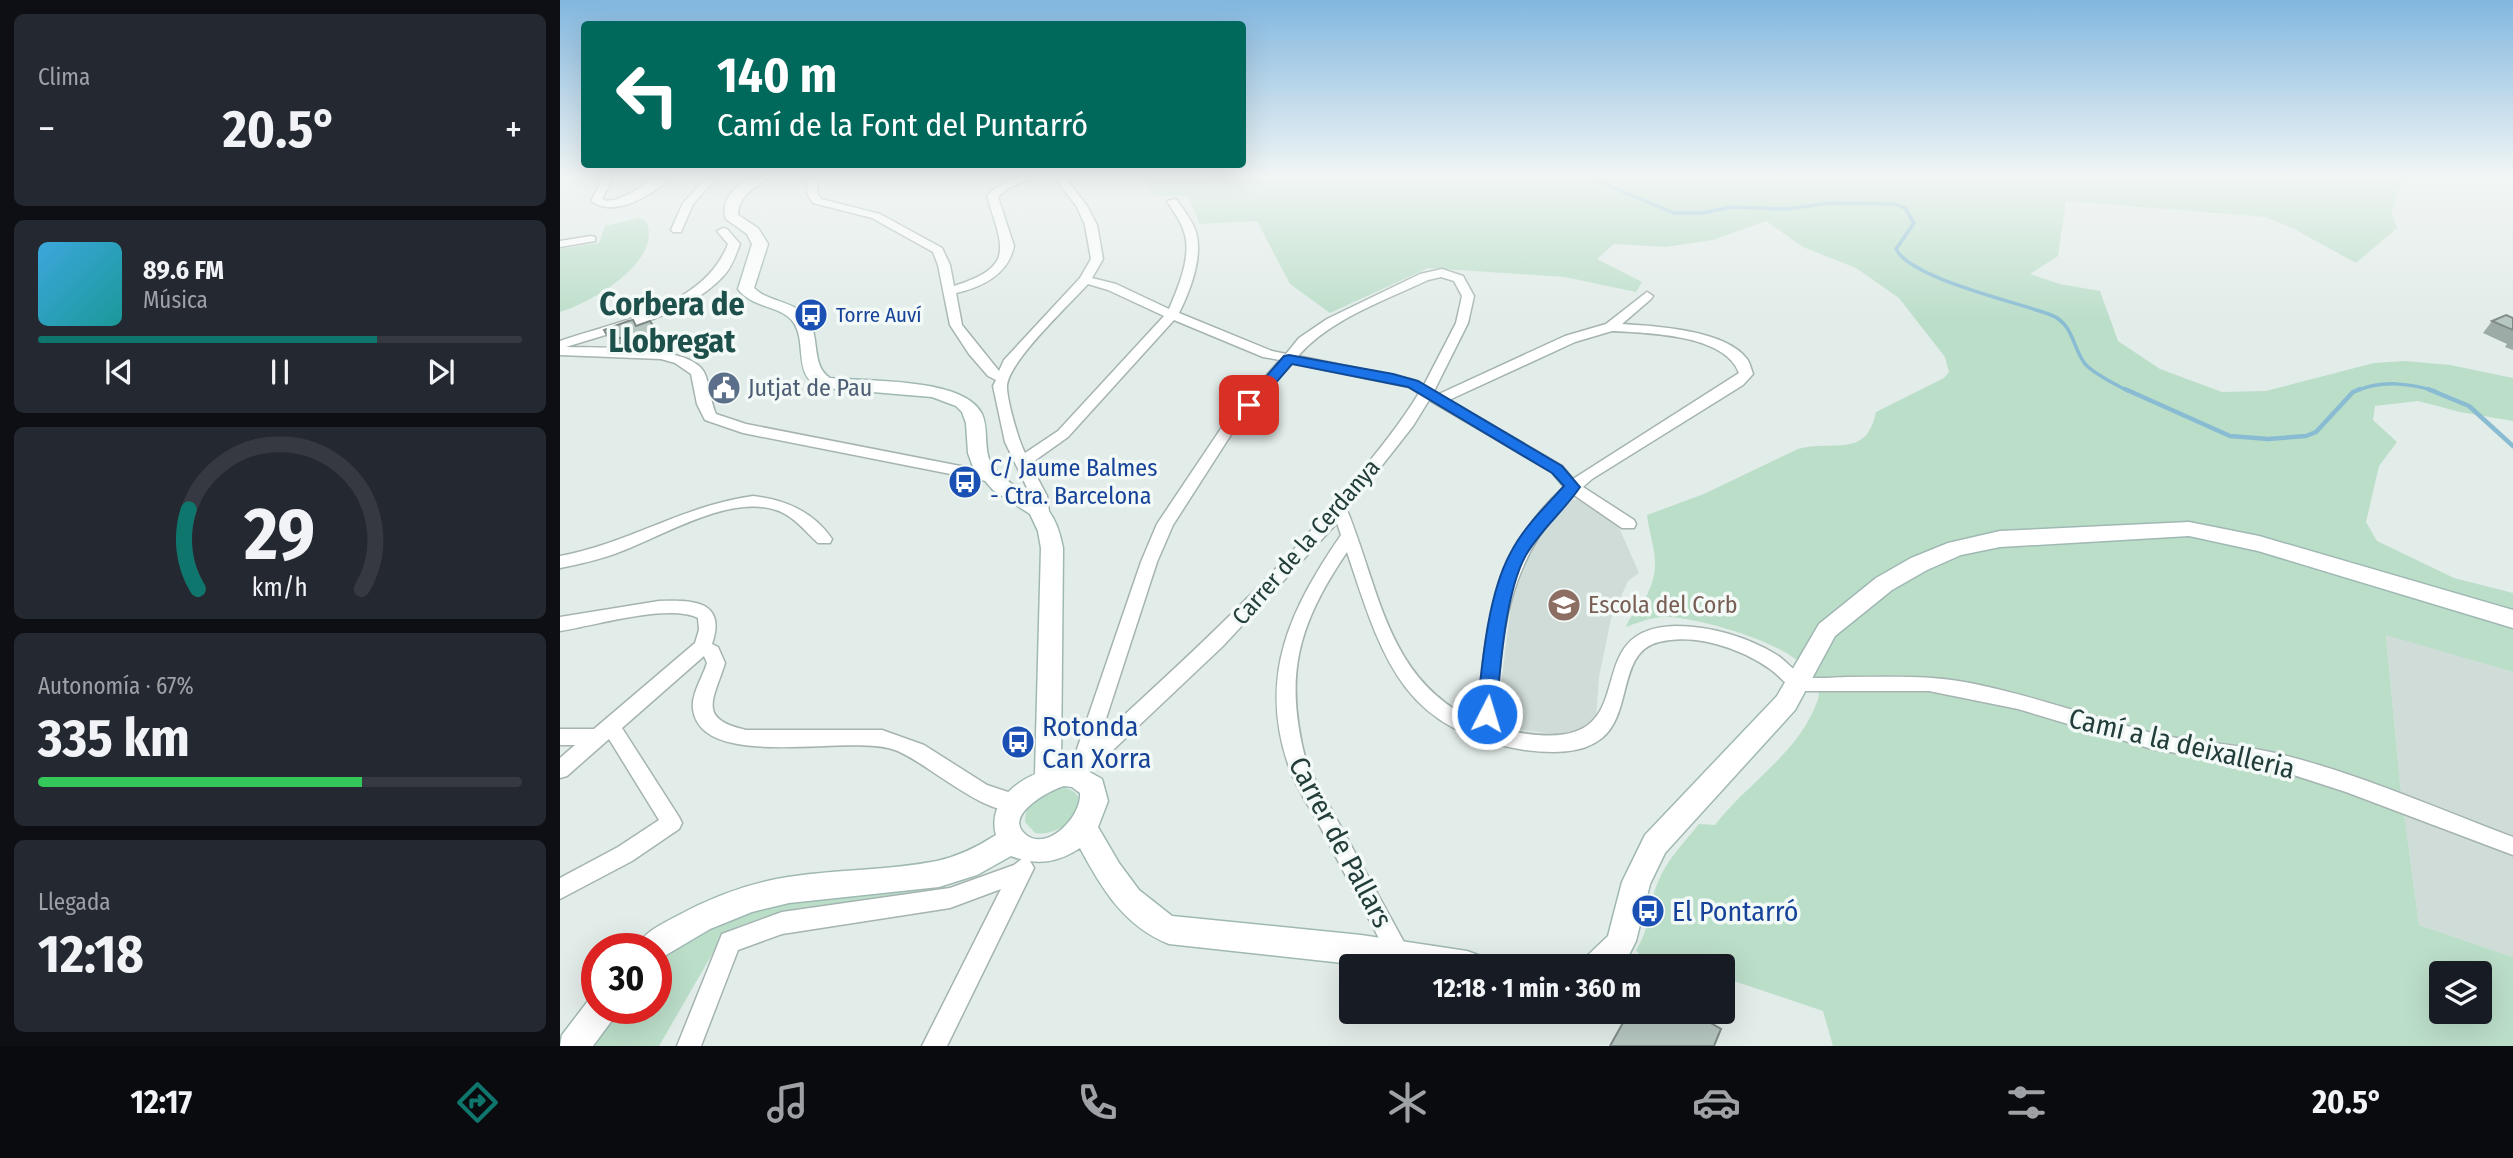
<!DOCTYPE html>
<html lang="es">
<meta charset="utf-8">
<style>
body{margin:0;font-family:"Fira Sans Condensed",sans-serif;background:#242831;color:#f1f3f6;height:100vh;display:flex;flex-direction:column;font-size:26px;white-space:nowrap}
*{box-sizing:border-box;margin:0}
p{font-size:23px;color:#9ea1a6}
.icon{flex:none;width:38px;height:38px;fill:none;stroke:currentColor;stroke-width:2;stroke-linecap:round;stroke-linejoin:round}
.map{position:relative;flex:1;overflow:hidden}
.side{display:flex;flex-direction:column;gap:14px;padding:14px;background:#0d0f14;width:560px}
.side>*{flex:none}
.hud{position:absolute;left:21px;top:21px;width:665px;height:147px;border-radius:7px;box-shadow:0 7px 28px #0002;background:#00695c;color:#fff;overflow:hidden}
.fabs{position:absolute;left:1869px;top:961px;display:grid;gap:14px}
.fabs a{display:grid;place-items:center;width:63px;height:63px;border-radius:7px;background:#171b24;box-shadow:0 7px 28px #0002;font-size:35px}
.speed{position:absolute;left:21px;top:933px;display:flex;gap:14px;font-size:35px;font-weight:700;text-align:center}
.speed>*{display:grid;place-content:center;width:91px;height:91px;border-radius:50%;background:#171b24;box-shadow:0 7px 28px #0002;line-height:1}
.speed .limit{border:10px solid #d22;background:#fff;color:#111}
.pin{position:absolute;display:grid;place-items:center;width:60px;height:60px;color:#fff;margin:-30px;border-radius:14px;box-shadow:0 4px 10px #0006}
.me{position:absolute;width:77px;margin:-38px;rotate:5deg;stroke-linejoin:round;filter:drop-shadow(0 0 5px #0008)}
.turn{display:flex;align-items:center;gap:24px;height:147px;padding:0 21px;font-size:32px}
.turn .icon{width:91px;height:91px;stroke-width:2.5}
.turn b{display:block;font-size:49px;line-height:60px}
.big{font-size:52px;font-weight:700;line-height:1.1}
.side .card{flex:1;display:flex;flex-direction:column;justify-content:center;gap:10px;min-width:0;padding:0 24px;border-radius:10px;background:#242831}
.side .dial{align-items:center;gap:0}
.dial svg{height:182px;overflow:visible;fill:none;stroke:#363941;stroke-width:7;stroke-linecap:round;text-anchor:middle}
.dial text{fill:#f1f3f6;stroke:none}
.song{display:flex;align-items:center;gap:21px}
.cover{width:84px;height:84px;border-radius:10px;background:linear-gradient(135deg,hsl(200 70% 55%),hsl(180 70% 35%))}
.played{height:7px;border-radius:4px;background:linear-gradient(90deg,#0f766e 70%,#363941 70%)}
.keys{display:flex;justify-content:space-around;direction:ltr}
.heat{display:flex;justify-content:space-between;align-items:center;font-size:38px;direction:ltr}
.charge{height:10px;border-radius:5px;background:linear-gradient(90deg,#34c759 67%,#363941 0)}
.trip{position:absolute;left:779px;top:954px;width:396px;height:70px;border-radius:7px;background:#171b24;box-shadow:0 7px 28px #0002;font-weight:700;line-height:70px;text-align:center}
.menu{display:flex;height:112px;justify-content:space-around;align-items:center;background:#090b0e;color:#9ea1a6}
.menu .icon{width:49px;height:49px}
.menu .selected{color:#0f766e}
.menu b{font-size:32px;color:#f1f3f6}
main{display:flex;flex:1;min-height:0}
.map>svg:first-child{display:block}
.built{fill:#d0dcd8}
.green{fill:#bbdec9;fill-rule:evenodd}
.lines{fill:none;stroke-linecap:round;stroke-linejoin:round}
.stream-far1{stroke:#89bcd2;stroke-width:3.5}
.stream{stroke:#89bcd2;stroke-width:4.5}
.street-casing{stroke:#a5b4b1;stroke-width:3}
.secondary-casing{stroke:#a0b8b3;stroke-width:3}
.street{fill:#fff;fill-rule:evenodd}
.secondary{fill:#fff;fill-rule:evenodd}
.wall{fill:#9daba7}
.shaded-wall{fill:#808b88}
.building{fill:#b7c7c2;stroke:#808b88;stroke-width:2}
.route{fill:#1a73e8;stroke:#114b97;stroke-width:2}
.labels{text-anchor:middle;stroke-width:7;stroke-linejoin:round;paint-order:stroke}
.far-transit-label{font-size:21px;fill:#164399;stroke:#f2f9f6;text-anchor:start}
.service-label{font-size:24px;fill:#4e5e75;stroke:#f2f9f6;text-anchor:start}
.transit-label{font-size:24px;fill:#164399;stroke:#f2f9f6;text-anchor:start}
.street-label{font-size:24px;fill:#223d3a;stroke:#f2f9f6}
.education-label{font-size:24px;fill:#785e54;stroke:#f2f9f6;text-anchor:start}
.near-transit-label{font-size:28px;fill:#164399;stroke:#f2f9f6;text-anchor:start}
.near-street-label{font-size:28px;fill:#223d3a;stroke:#f2f9f6}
.district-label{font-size:32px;font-weight:bold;fill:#1d504a;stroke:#f2f9f6}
</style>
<main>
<section class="side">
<div class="card"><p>Clima</p>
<div class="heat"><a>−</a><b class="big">20.5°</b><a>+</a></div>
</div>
<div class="card">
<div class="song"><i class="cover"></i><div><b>89.6 FM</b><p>Música</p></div></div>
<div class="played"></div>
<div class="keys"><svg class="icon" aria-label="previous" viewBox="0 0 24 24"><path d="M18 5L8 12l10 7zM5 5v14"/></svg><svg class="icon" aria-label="pause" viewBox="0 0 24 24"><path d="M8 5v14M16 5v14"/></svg><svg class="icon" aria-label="next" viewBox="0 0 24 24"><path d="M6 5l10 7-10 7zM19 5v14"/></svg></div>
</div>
<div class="card dial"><svg viewBox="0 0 100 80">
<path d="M14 69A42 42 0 1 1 86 69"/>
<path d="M14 69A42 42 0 0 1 10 34" stroke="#0f766e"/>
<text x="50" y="56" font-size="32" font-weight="700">29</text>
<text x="50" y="72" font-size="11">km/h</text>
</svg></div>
<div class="card"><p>Autonomía · 67%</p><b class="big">335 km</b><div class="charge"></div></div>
<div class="card"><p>Llegada</p><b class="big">12:18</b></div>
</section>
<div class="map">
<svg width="1953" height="1046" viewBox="0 0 1953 1046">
<rect width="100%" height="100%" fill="#e2ece9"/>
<path class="built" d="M 1022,499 L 1057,523 L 1079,573 L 1068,581 L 1051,619 L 1039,677 L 1036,717 L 1022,729 L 996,734 L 954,729 L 942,720 L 939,700 L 953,590 L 970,551 L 981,535 L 1012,500 Z
M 1826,634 L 1953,672 L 1953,957 L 1859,925 L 1840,784 Z"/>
<path class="green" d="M 582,175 L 1844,175 L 1831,213 L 1837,228 L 1796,263 L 1734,229 L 1706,217 L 1506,201 L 1498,256 L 1470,274 L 1500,284 L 1540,291 L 1558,341 L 1600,369 L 1662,392 L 1706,391 L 1814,363 L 1845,361 L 1890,365 L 1953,378 L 1953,421 L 1900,412 L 1858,401 L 1815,406 L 1813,420 L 1837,442 L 1819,466 L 1806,522 L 1817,541 L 1894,578 L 1953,593 L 1953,672 L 1826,635 L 1840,784 L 1859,925 L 1953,957 L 1953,1046 L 1273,1046 L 1263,1011 L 1162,977 L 1162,966 L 1087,964 L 1076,950 C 1090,930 1088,905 1098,882 C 1107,859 1124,843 1139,824 L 1155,825 C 1187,783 1238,754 1257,702 C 1276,652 1141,618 1108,617 C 1094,616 1079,622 1066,627 C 1071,613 1081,607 1087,595 C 1103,562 1091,547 1087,515 L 1144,494 L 1238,449 C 1273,439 1306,460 1316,412 L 1384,378 L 1389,372 L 1385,357 L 1339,298 L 1296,268 L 1243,247 L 1206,221 L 1153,240 L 1106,247 L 1054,244 L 1037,259 L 1082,282 L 1076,292 L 1005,277 L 868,268 L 770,313 L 730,284 L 697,221 L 640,224 L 628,196 L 595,196 ZM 1881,973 L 1920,973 L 1920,1012 L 1881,1012 Z
M 79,218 L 86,221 C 104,261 31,303 0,312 L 0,249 L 39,243 L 45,226 Z
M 500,787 C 541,792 509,838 475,833 L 465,822 C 465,800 482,795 500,787 Z
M 378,862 L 385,889 L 158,944 L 99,1046 L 0,1046 L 37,1008 L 96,1008 L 96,948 L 80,948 L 91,941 L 230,879 Z"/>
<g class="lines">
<path class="stream-far1" d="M 1023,175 L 1114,213 L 1142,213 L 1171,207 L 1227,209 L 1269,203 L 1335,204 L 1345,208 L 1354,223 L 1336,249 C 1351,279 1458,302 1491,315 C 1515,324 1513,353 1527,366 C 1538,376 1555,384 1568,391
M 1796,391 C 1822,380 1848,383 1875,391"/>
<path class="stream" d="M 1565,389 L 1670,436 L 1708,439 L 1746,436 L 1756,432 L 1793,392 L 1800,389
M 1868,389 L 1909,406 L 1953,446"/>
<defs>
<path id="street" d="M 45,175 L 55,175 L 42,199 L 46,201 C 72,200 90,174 114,175 C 95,193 56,219 31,201 Z
M 149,175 L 159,175 L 133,204 L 121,232 L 113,232 L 111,230 L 123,203 Z
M 248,175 L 258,175 L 257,193 L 261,199 L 320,214 L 382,248 L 390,265 L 394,286 C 457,266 442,247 427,196 C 441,181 460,175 481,175 L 448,188 L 438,197 L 454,246 C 448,275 422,287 396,293 L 402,325 L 439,371 L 444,360 L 520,278 L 531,259 L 525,225 L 517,207 L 493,175 L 503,175 L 527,206 L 537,225 L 543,259 L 532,278 L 556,284 L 609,309 C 618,288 631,258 625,235 C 622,222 613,211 607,201 L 616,199 C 623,209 632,220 636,232 C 643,257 630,291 619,313 L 712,351 L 726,354 L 739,338 L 767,319 L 860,274 L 882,269 L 903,276 L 914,296 L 908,323 L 874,391 L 879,394 L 1005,336 L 1046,324 L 1087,292 L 1093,296 L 1091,299 L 1062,324 C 1095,326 1166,330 1187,359 C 1190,363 1191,369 1193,374 L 1183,385 L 1032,479 L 1023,487 L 1074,520 L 1076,524 L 1074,528 L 1062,528 L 1014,495 C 948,554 937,644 937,728 C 1106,769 1003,628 1116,626 C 1150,626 1188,637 1217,655 C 1225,660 1236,673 1243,676 C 1250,680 1278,677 1288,677 C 1329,677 1370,675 1410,683 C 1471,695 1529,716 1588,732 C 1630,743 1674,743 1715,753 C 1796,772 1875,808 1953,837 L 1953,855 L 1786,792 L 1715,769 L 1592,749 L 1458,709 L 1369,691 L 1239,691 C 1228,688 1220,676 1210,669 C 1180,648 1135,633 1099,642 C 1057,652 1073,713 1042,738 C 1021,755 990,753 965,750 C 841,731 822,657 787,552 C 737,626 723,677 747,765 L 851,955 L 848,963 L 840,966 L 832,963 C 809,919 785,875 762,830 C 751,809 735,787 728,764 C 698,675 731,608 781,535 L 777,523 L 663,646 L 553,750 L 536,761 L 524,782 L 517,784 L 510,782 L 507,776 L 519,754 L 517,749 L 581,562 L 597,524 L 664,424 L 720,360 L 703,357 L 614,320 L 508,437 L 470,464 L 487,496 L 489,512 L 481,517 L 475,516 L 471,496 L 445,442 L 433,386 L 436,380 L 428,376 L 409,354 L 390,325 L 378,265 L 373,252 L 312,218 L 253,203 L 247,193 ZM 881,277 L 894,281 L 902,296 L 896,323 L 864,385 L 853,380 L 738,356 C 770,319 824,301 868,280 ZM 528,284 L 548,290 L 604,316 L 498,431 L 465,453 C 459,442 446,398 447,385 C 450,360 509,305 528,284 ZM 1052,331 C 1087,333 1165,334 1179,373 L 1013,479 L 1002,466 L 889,400 L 1015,342 ZM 732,363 L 849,387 L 859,393 C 840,424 818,451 795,479 C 719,573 630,655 540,737 L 597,562 L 613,525 L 674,430 ZM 869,400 L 992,472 L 1004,487 C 935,548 922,635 918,722 C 827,681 821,593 787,510 L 853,426 Z
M 163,228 L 167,229 L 180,244 C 176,254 173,264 166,273 C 131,315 56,331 6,347 C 35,348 129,344 144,372 C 150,384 150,401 156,414 L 186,424 L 431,472 L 439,477 L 436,481 L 431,482 L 183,433 L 145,420 L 137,404 L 131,374 L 115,363 L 101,359 L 0,355 L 0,341 C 58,321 144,307 168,244 L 157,231 Z
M 31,236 L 35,237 L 35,241 L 0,247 L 0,241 Z
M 193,496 C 225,500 253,511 272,539 L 270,543 L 258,543 C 246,532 233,515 216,510 C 169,494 101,537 57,553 C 38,560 20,564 0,568 L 0,556 C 67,544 125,505 193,496 Z
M 99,601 C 132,600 167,600 152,644 L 158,647 L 165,663 C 154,699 136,719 186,730 L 322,730 L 364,745 L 427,785 L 463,797 L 466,803 L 463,809 C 429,822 368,762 335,750 C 291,733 141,773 133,709 C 131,694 143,677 147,663 L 144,656 L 62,728 L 119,817 L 122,823 L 119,829 L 72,861 L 0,899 L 0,878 L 58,847 L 99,820 L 49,739 L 7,776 L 0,778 L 0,758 L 15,745 L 0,745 L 0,729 L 34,729 L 135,643 L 139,630 L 138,618 C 109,603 33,626 0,631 L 0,617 Z
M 463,858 L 470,861 L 474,868 L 387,1046 L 362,1046 L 441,889 L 390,908 L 222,934 L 178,950 L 141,1046 L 117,1046 L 162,934 L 222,912 L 390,888 L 454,865 Z"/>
<path id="secondary" d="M 194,175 L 210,175 C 197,189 179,192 178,215 L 198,228 L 208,244 L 194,288 C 209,303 234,300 247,318 C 261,336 250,365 270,378 C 307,382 404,377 422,414 C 430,432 421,455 436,470 C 468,504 492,491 503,548 L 501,765 L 517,765 L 542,779 L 548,801 L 538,827 L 559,863 L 579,890 L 612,916 L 801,935 L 907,951 L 918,955 L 922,966 L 810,966 L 609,944 C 564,926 542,889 520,848 C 497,863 477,866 451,856 L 417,875 L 379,887 L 229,903 L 192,912 L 150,929 L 96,961 L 96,948 L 77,948 C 83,932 102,924 117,916 C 152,897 189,883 228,877 C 278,869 328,871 377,861 C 399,856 417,847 436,835 C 428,806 451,785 475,774 L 481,548 L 478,531 L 470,514 L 433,490 L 413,467 L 408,453 L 406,423 L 402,412 L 396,406 L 372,397 L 265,388 C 231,380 248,345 234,323 C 222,305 193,309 178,289 L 192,244 L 187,234 L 166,219 C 159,199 178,184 194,175 ZM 504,786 L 512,787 L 520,793 C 522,817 486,853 465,834 C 443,815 490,790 504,786 Z
M 1629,522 L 1699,536 L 1953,610 L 1953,628 L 1698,551 L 1629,536 L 1440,547 L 1401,555 L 1367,570 L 1332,590 L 1275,636 L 1235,710 L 1105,853 L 1090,884 L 1076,941 L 1065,963 L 1062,966 L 1024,966 L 1028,955 L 1048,936 L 1062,882 L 1085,835 L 1217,696 L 1259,624 L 1316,578 L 1351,558 L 1388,543 L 1440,531 Z
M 37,995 L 37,1008 L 57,1008 L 53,1019 L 33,1046 L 0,1046 L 2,1035 L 31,997 Z"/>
</defs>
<use href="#street" class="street-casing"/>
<use href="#secondary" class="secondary-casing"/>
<use href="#street" class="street"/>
<use href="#secondary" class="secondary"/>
</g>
<path class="wall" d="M 1953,318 L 1953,350 L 1945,347 L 1947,344 L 1923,333 L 1932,321 Z
M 90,321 L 103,340 L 82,347 L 54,345 L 48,337 Z"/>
<path class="shaded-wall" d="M 97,332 L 103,340 L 82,347 L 76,339 Z"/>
<path class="building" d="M 1946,315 L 1953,318 L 1953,330 L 1932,321 Z
M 73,320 L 76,326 L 90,321 L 97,332 L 76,339 L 48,337 L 44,330 L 68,321 Z
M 1069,1012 L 1132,1012 L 1161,1029 L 1154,1046 L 1050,1046 Z"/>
<linearGradient id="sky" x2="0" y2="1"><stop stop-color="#82b7df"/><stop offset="0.55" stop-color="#f2f6f5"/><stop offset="1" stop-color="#f2f6f5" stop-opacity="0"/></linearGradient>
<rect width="1953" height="321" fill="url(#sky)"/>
<path class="route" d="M 729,355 L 833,374 L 858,381 L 1002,466 L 1020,487 C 1004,511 981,529 966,555 C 945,592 940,670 936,714 L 933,719 L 927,722 L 920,719 L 917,714 C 922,666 927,597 950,554 C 963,528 984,508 1004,486 L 992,473 L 848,387 L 732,364 L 694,408 L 684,408 L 684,402 L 724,356 Z"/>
<defs>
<symbol id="bus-disc" viewBox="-11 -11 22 22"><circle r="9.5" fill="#1a4fb4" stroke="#f2f9f6"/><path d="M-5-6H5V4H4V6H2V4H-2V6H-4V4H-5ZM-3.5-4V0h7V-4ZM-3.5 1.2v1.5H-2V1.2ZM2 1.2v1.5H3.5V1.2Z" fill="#fff"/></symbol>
<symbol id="civic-disc" viewBox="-11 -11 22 22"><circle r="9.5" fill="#5c6f8a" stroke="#f2f9f6"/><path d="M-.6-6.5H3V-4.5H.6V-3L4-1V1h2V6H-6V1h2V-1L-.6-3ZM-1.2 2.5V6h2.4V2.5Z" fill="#fff"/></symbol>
<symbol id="school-disc" viewBox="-11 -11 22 22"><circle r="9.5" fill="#8d6e63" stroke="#f2f9f6"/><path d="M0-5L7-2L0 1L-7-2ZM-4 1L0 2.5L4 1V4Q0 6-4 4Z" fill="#fff"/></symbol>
</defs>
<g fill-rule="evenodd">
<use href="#bus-disc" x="232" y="296" width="38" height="38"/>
<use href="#civic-disc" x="145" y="369" width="38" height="38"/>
<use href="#bus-disc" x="386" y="463" width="38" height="38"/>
<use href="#school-disc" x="985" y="586" width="38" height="38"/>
<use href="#bus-disc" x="439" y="723" width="38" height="38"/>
<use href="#bus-disc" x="1069" y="892" width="38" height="38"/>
</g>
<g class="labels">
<g class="far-transit-label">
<text x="276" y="322">Torre Auví</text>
</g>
<g class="service-label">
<text x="188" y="396">Jutjat de Pau</text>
</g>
<g class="transit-label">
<text x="430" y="476">C/ Jaume Balmes<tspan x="430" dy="28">- Ctra. Barcelona</tspan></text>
</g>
<g class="street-label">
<text transform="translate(746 542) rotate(-49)" y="8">Carrer de la Cerdanya</text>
</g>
<g class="education-label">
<text x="1028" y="613">Escola del Corb</text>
</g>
<g class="near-transit-label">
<text x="482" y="736">Rotonda<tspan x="482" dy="32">Can Xorra</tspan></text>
<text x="1112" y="921">El Pontarró</text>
</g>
<g class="near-street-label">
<text transform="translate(1622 743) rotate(13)" y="10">Camí a la deixalleria</text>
<text transform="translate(781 842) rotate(62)" y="10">Carrer de Pallars</text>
</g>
<g class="district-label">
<text x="112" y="315">Corbera de<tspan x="112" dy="37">Llobregat</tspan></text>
</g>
</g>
</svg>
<div class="fabs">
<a><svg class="icon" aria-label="layers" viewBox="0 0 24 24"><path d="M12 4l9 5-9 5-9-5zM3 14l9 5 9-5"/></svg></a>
</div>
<div class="speed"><div class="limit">30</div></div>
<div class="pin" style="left:689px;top:405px;background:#d93025"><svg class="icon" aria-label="arrive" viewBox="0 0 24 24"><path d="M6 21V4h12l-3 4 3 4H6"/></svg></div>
<svg class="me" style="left:927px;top:714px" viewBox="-20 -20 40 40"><circle r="17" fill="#1a73e8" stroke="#fff" stroke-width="3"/><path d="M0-11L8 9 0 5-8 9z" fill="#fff"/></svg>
<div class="trip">12:18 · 1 min · 360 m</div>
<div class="hud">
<div class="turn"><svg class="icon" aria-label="left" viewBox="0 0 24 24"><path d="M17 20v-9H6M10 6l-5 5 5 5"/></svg><div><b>140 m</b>Camí de la Font del Puntarró</div></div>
</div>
</div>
</main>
<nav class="menu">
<b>12:17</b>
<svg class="icon selected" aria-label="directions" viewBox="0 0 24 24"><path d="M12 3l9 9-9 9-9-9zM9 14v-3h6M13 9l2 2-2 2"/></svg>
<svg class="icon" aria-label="music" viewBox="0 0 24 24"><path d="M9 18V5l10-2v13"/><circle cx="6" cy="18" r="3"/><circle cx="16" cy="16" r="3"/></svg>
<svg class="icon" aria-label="phone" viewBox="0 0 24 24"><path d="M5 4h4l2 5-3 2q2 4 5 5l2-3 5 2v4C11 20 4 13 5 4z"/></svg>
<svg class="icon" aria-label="climate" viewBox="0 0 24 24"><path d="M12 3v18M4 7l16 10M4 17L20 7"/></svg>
<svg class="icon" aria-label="car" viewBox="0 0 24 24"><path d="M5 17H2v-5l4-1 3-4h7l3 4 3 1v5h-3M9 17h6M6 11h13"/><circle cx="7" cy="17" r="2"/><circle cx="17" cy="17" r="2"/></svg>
<svg class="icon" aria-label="filters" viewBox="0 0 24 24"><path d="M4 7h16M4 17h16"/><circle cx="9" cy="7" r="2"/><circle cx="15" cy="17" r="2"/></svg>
<b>20.5°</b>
</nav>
